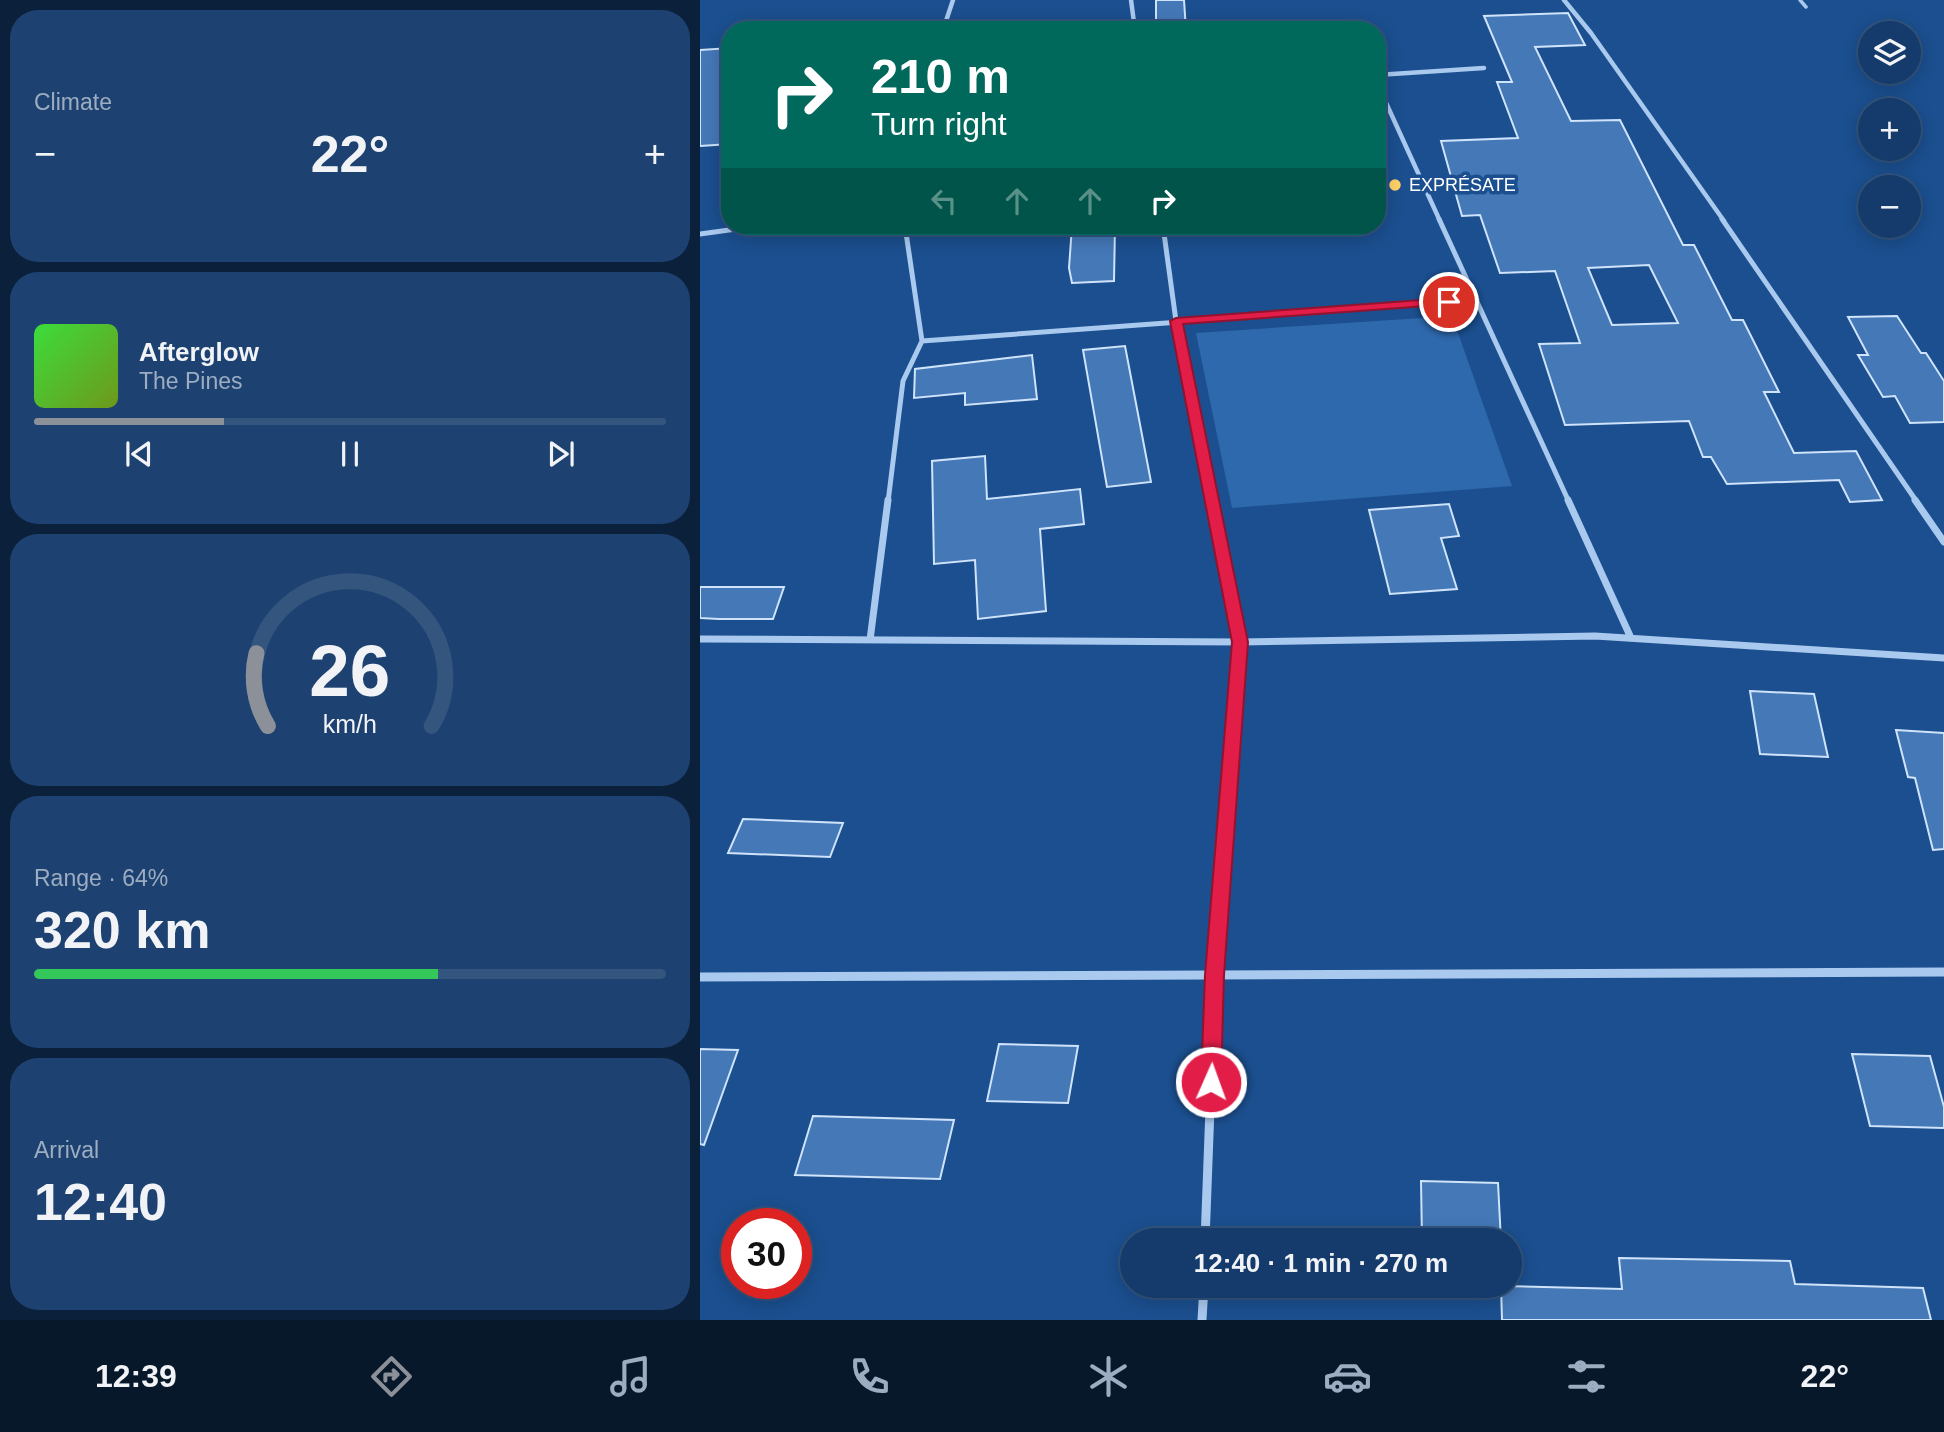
<!DOCTYPE html>
<meta charset="utf-8">
<style>
body{margin:0;font-family:Helvetica,sans-serif;background:#1d4271;color:#f1f3f6;height:100vh;display:flex;flex-direction:column;font-size:26px;white-space:nowrap}
*{box-sizing:border-box;margin:0}
p{font-size:23px;color:#9dadc1}
.icon{flex:none;width:38px;height:38px;fill:none;stroke:currentColor;stroke-width:2;stroke-linecap:round;stroke-linejoin:round}
.map{position:relative;flex:1;overflow:hidden}
.sheet{display:flex;flex-direction:column;gap:10px;padding:10px;background:#0b203b;width:700px}
.sheet>*{flex:none}
.hud{position:absolute;left:21px;top:21px;width:665px;height:214px;border-radius:28px;box-shadow:0 4px 18px #0003,0 0 0 2px #33557e;background:#00695c;color:#fff;overflow:hidden}
.fabs{position:absolute;left:1158px;top:21px;display:grid;gap:14px}
.fabs a{display:grid;place-items:center;width:63px;height:63px;border-radius:50%;background:#143b6b;box-shadow:0 4px 18px #0003,0 0 0 2px #33557e;font-size:35px}
.speed{position:absolute;left:21px;top:1208px;display:flex;gap:14px;font-size:35px;font-weight:700;text-align:center}
.speed>*{display:grid;place-content:center;width:91px;height:91px;border-radius:50%;background:#143b6b;box-shadow:0 4px 18px #0003,0 0 0 2px #33557e;line-height:1}
.speed .limit{border:10px solid #d22;background:#fff;color:#111}
.pin{position:absolute;display:grid;place-items:center;width:60px;height:60px;color:#fff;margin:-30px;border:4px solid #fff;border-radius:50%;box-shadow:0 2px 7px #0007}
.me{position:absolute;width:77px;margin:-38px;rotate:2deg;stroke-linejoin:round;filter:drop-shadow(0 0 5px #0008)}
.turn{display:flex;align-items:center;gap:24px;height:147px;padding:0 35px;font-size:32px}
.turn .icon{width:91px;height:91px;stroke-width:2.5}
.turn b{display:block;font-size:49px;line-height:60px}
.lanes{display:flex;align-items:center;height:66px;padding:0 35px;background:#0003;justify-content:center;gap:35px;direction:ltr}
.lanes .off{opacity:.35}
.big{font-size:52px;font-weight:700;line-height:1.1}
.sheet .card{flex:1;display:flex;flex-direction:column;justify-content:center;gap:10px;min-width:0;padding:0 24px;border-radius:28px;background:#1d4271}
.sheet .dial{align-items:center;gap:0}
.dial svg{height:182px;overflow:visible;fill:none;stroke:#33557e;stroke-width:7;stroke-linecap:round;text-anchor:middle}
.dial text{fill:#f1f3f6;stroke:none}
.song{display:flex;align-items:center;gap:21px}
.cover{width:84px;height:84px;border-radius:10px;background:linear-gradient(135deg,hsl(120 70% 55%),hsl(80 70% 35%))}
.played{height:7px;border-radius:4px;background:linear-gradient(90deg,#8c9099 30%,#33557e 30%)}
.keys{display:flex;justify-content:space-around;direction:ltr}
.heat{display:flex;justify-content:space-between;align-items:center;font-size:38px;direction:ltr}
.charge{height:10px;border-radius:5px;background:linear-gradient(90deg,#34c759 64%,#33557e 0)}
.trip{position:absolute;left:420px;top:1228px;width:402px;height:70px;border-radius:35px;background:#143b6b;box-shadow:0 4px 18px #0003,0 0 0 2px #33557e;font-weight:700;line-height:70px;text-align:center}
.tabs{display:flex;height:112px;justify-content:space-around;align-items:center;background:#08182b;color:#9dadc1}
.tabs .icon{width:49px;height:49px}
.tabs .current{color:#8c9099}
.tabs b{font-size:32px;color:#f1f3f6}
main{display:flex;flex:1;min-height:0}
.map>svg:first-child{display:block}
.green{fill:#2e69ad}
.building{fill:#4478b7;stroke:#cfe3fa;stroke-width:2;fill-rule:evenodd}
.lines{fill:none;stroke-linecap:round;stroke-linejoin:round}
.lane{stroke:#a9c9ee;stroke-width:3.5}
.street-far3{stroke:#a9c9ee;stroke-width:4.5}
.street-far2{stroke:#a9c9ee;stroke-width:5}
.street-far1{stroke:#a9c9ee;stroke-width:7}
.street{stroke:#a9c9ee;stroke-width:9}
.route{fill:#e11d48;stroke:#92132f;stroke-width:2}
.poi-dot{fill:#ffd166;stroke:#1b4f8f;stroke-width:2.5}
.labels{text-anchor:middle;stroke-width:7;stroke-linejoin:round;paint-order:stroke}
.far-poi-label{font-size:18px;fill:#fff;stroke:#1b4f8f;text-anchor:start}
</style>
<main>
<section class="sheet">
<div class="card"><p>Climate</p>
<div class="heat"><a>−</a><b class="big">22°</b><a>+</a></div>
</div>
<div class="card">
<div class="song"><i class="cover"></i><div><b>Afterglow</b><p>The Pines</p></div></div>
<div class="played"></div>
<div class="keys"><svg class="icon" aria-label="previous" viewBox="0 0 24 24"><path d="M18 5L8 12l10 7zM5 5v14"/></svg><svg class="icon" aria-label="pause" viewBox="0 0 24 24"><path d="M8 5v14M16 5v14"/></svg><svg class="icon" aria-label="next" viewBox="0 0 24 24"><path d="M6 5l10 7-10 7zM19 5v14"/></svg></div>
</div>
<div class="card dial"><svg viewBox="0 0 100 80">
<path d="M14 69A42 42 0 1 1 86 69"/>
<path d="M14 69A42 42 0 0 1 9 37" stroke="#8c9099"/>
<text x="50" y="56" font-size="32" font-weight="700">26</text>
<text x="50" y="72" font-size="11">km/h</text>
</svg></div>
<div class="card"><p>Range · 64%</p><b class="big">320 km</b><div class="charge"></div></div>
<div class="card"><p>Arrival</p><b class="big">12:40</b></div>
</section>
<div class="map">
<svg width="1244" height="1320" viewBox="0 0 1244 1320">
<rect width="100%" height="100%" fill="#1b4f8f"/>
<path class="green" d="M 752,316 L 812,486 L 532,508 L 496,333 Z"/>
<path class="building" d="M 456,0 L 484,0 L 486,30 L 456,30 Z
M 868,13 L 885,45 L 835,47 L 871,121 L 920,120 L 983,245 L 994,245 L 1032,320 L 1043,320 L 1079,392 L 1064,392 L 1094,453 L 1156,451 L 1182,500 L 1150,502 L 1139,480 L 1027,484 L 1011,457 L 1003,457 L 989,421 L 865,425 L 839,344 L 880,343 L 855,271 L 800,273 L 780,215 L 762,216 L 741,141 L 818,138 L 797,82 L 812,82 L 784,16 ZM 949,265 L 978,323 L 912,325 L 888,268 Z
M 30,48 L 30,144 L 0,146 L 0,50 Z
M 372,226 L 415,226 L 414,281 L 372,283 L 369,268 Z
M 1197,316 L 1221,353 L 1226,353 L 1244,381 L 1244,422 L 1210,423 L 1195,396 L 1183,397 L 1158,355 L 1168,355 L 1148,317 Z
M 425,346 L 451,482 L 407,487 L 383,350 Z
M 332,355 L 337,399 L 265,405 L 265,393 L 214,398 L 215,369 Z
M 285,456 L 287,499 L 380,489 L 384,524 L 340,529 L 346,611 L 278,619 L 275,560 L 234,564 L 232,461 Z
M 749,504 L 759,536 L 741,538 L 757,589 L 690,594 L 669,510 Z
M 0,587 L 84,587 L 73,619 L 19,619 L 0,618 Z
M 1050,691 L 1114,694 L 1128,757 L 1060,754 Z
M 1196,730 L 1244,733 L 1244,849 L 1233,850 L 1215,778 L 1208,777 Z
M 43,819 L 143,823 L 130,857 L 28,853 Z
M 299,1044 L 378,1046 L 368,1103 L 287,1101 Z
M 0,1049 L 38,1050 L 4,1145 L 0,1144 Z
M 1152,1054 L 1230,1056 L 1244,1107 L 1244,1128 L 1170,1126 Z
M 113,1116 L 254,1120 L 240,1179 L 95,1175 Z
M 721,1181 L 798,1183 L 801,1241 L 722,1241 Z
M 919,1258 L 1090,1261 L 1095,1284 L 1223,1288 L 1231,1320 L 802,1320 L 801,1286 L 922,1289 Z"/>
<g class="lines">
<path class="lane" d="M 1100,0 L 1106,7"/>
<path class="street-far3" d="M 431,0 L 435,30
M 864,0 L 891,33 L 1024,221
M 243,30 L 253,0
M 677,75 L 784,68
M 677,83 L 740,221"/>
<path class="street-far2" d="M 739,219 L 869,502
M 1022,219 L 1217,502
M 463,226 L 476,321 L 512,502
M 0,234 L 58,226
M 222,341 L 777,300
M 188,502 L 203,381 L 222,341 L 205,226"/>
<path class="street-far1" d="M 512,500 L 540,642 L 524,861
M 868,500 L 931,638
M 1215,500 L 1244,542
M 0,639 L 540,642 L 895,636 L 1244,658
M 170,640 L 188,500"/>
<path class="street" d="M 0,977 L 1244,972
M 505,1241 L 515,975 L 524,859
M 502,1320 L 504,1286"/>
</g>
<path class="route" d="M 749,298 L 754,299 L 754,304 L 483,324 L 548,642 L 524,975 L 521,1082 L 518,1088 L 511,1090 L 504,1088 L 501,1082 L 505,975 L 532,642 L 470,321 L 476,318 Z"/>
<circle class="poi-dot" cx="695" cy="185" r="7"/>
<g class="labels">
<g class="far-poi-label">
<text x="709" y="191">EXPRÉSATE</text>
</g>
</g>
</svg>
<div class="fabs">
<a><svg class="icon" aria-label="layers" viewBox="0 0 24 24"><path d="M12 4l9 5-9 5-9-5zM3 14l9 5 9-5"/></svg></a>
<a>+</a>
<a>−</a>
</div>
<div class="speed"><div class="limit">30</div></div>
<div class="pin" style="left:749px;top:302px;background:#d93025"><svg class="icon" aria-label="arrive" viewBox="0 0 24 24"><path d="M6 21V4h12l-3 4 3 4H6"/></svg></div>
<svg class="me" style="left:511px;top:1082px" viewBox="-20 -20 40 40"><circle r="17" fill="#e11d48" stroke="#fff" stroke-width="3"/><path d="M0-11L8 9 0 5-8 9z" fill="#fff"/></svg>
<div class="trip">12:40 · 1 min · 270 m</div>
<div class="hud">
<div class="turn"><svg class="icon" aria-label="right" viewBox="0 0 24 24"><path d="M7 20v-9h11M14 6l5 5-5 5"/></svg><div><b>210 m</b>Turn right</div></div>
<div class="lanes"><svg class="icon off" aria-label="left" viewBox="0 0 24 24"><path d="M17 20v-9H6M10 6l-5 5 5 5"/></svg><svg class="icon off" aria-label="ahead" viewBox="0 0 24 24"><path d="M12 20V5M6 11l6-6 6 6"/></svg><svg class="icon off" aria-label="ahead" viewBox="0 0 24 24"><path d="M12 20V5M6 11l6-6 6 6"/></svg><svg class="icon" aria-label="right" viewBox="0 0 24 24"><path d="M7 20v-9h11M14 6l5 5-5 5"/></svg></div>
</div>
</div>
</main>
<nav class="tabs">
<b>12:39</b>
<svg class="icon current" aria-label="directions" viewBox="0 0 24 24"><path d="M12 3l9 9-9 9-9-9zM9 14v-3h6M13 9l2 2-2 2"/></svg>
<svg class="icon" aria-label="music" viewBox="0 0 24 24"><path d="M9 18V5l10-2v13"/><circle cx="6" cy="18" r="3"/><circle cx="16" cy="16" r="3"/></svg>
<svg class="icon" aria-label="phone" viewBox="0 0 24 24"><path d="M5 4h4l2 5-3 2q2 4 5 5l2-3 5 2v4C11 20 4 13 5 4z"/></svg>
<svg class="icon" aria-label="climate" viewBox="0 0 24 24"><path d="M12 3v18M4 7l16 10M4 17L20 7"/></svg>
<svg class="icon" aria-label="car" viewBox="0 0 24 24"><path d="M5 17H2v-5l4-1 3-4h7l3 4 3 1v5h-3M9 17h6M6 11h13"/><circle cx="7" cy="17" r="2"/><circle cx="17" cy="17" r="2"/></svg>
<svg class="icon" aria-label="filters" viewBox="0 0 24 24"><path d="M4 7h16M4 17h16"/><circle cx="9" cy="7" r="2"/><circle cx="15" cy="17" r="2"/></svg>
<b>22°</b>
</nav>
